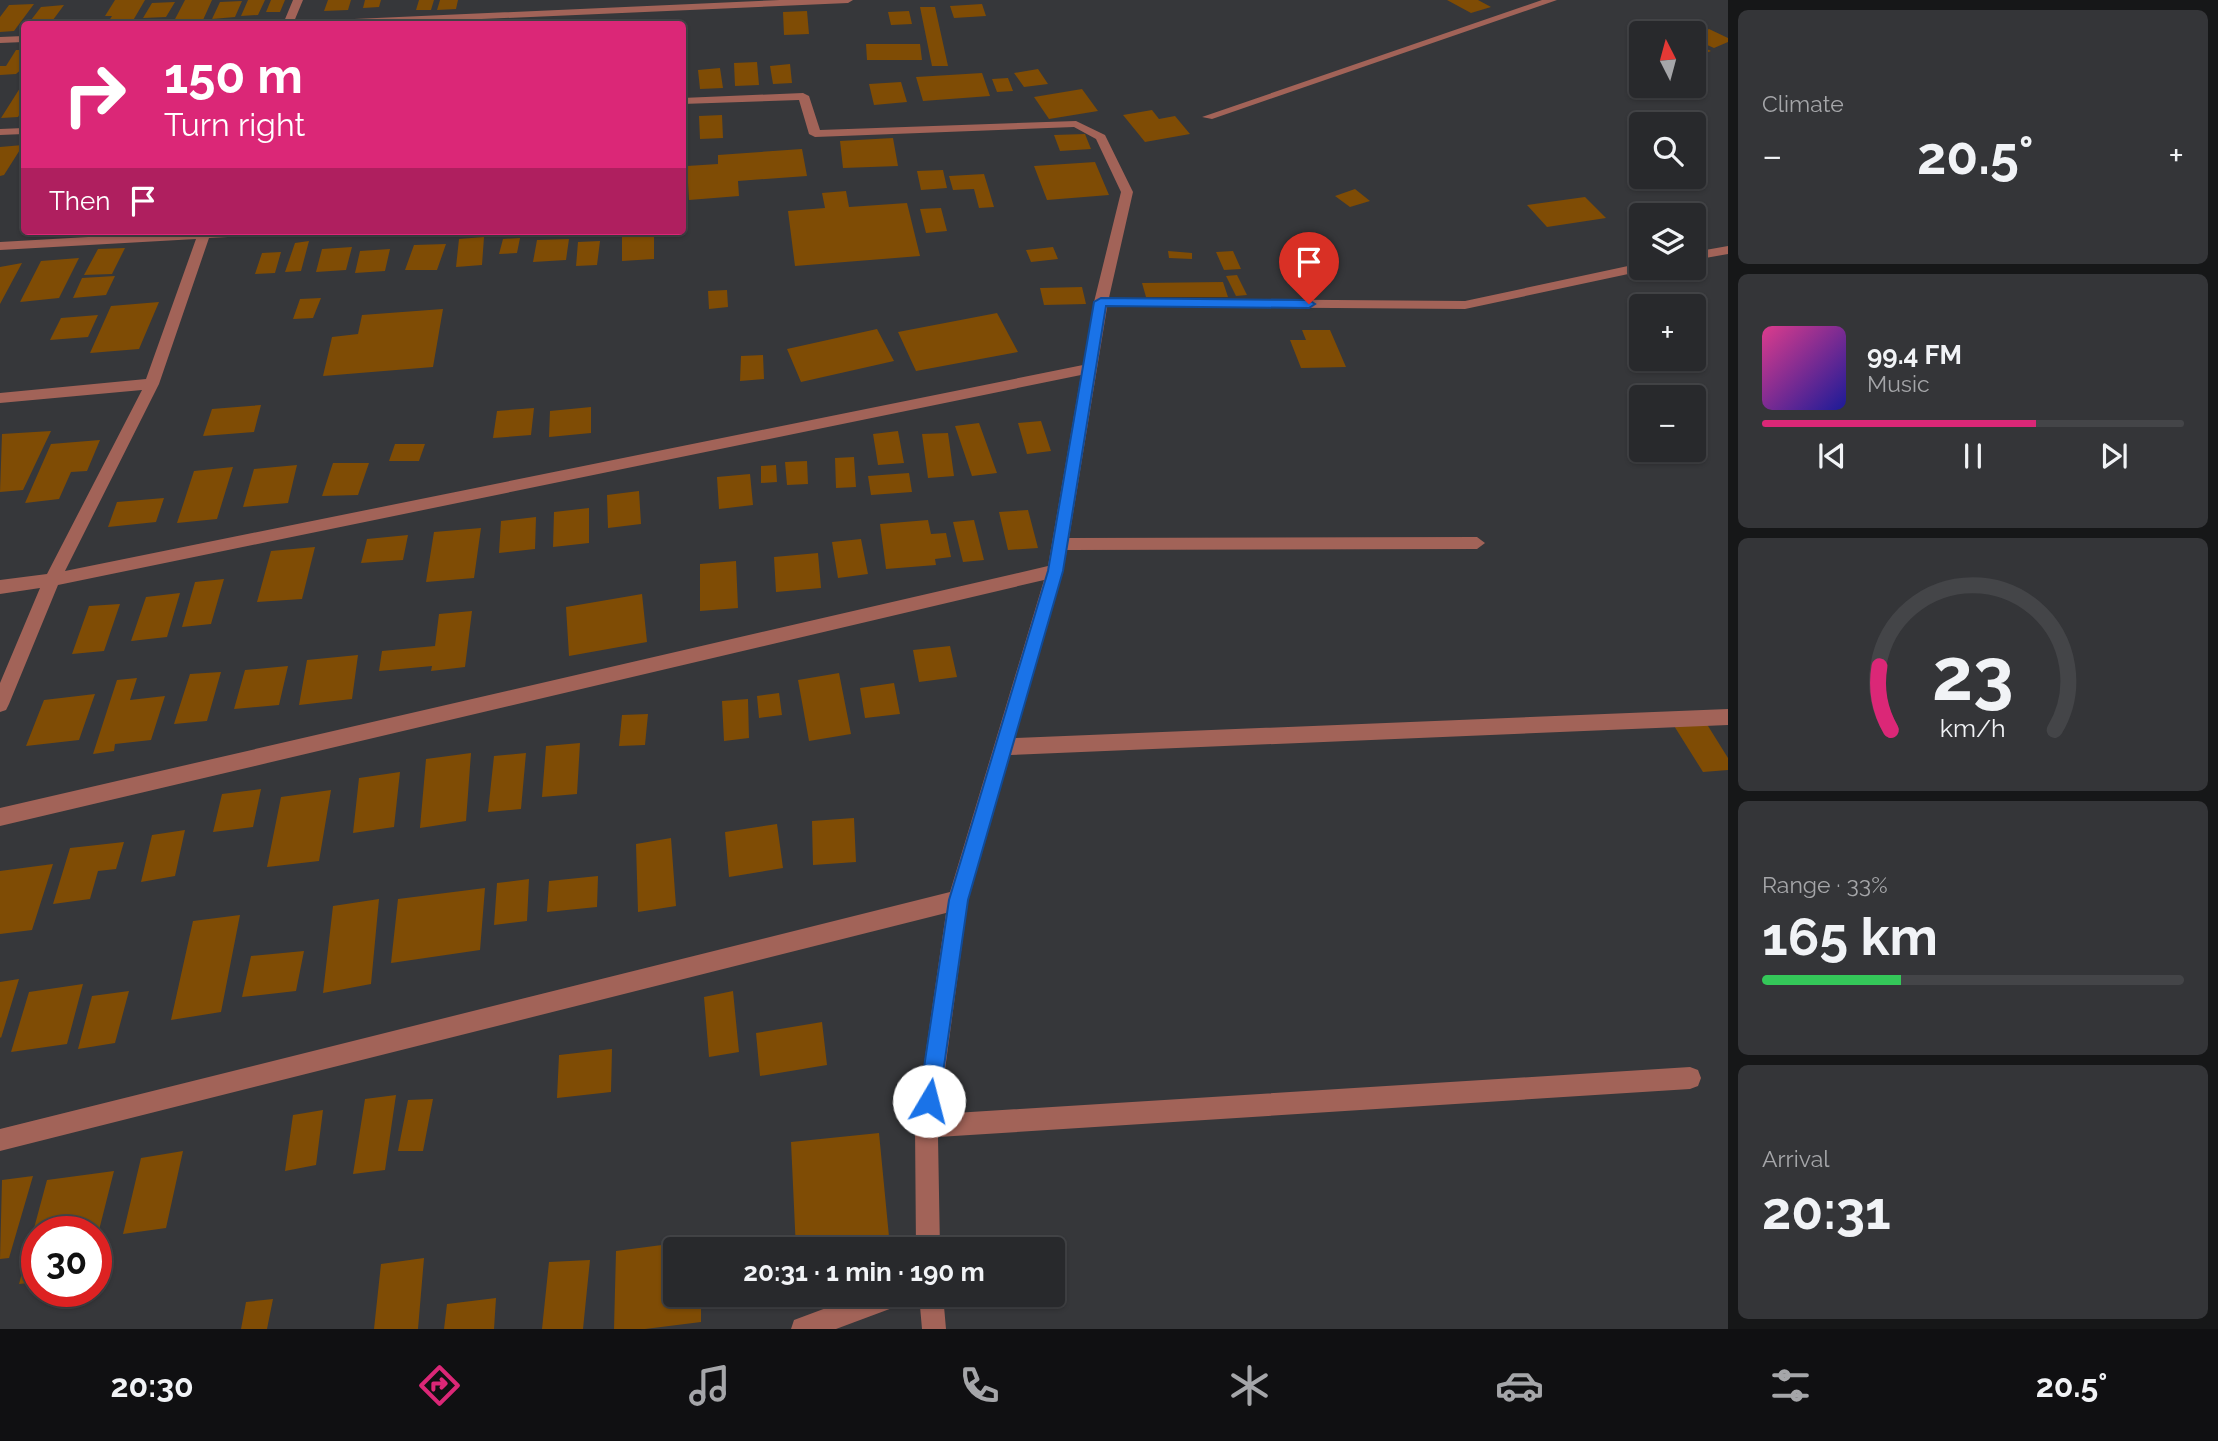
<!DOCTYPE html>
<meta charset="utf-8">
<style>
body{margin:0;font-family:Raleway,sans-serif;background:#343538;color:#f1f3f6;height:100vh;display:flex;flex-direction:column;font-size:26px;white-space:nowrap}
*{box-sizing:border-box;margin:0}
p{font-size:23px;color:#a5a6a9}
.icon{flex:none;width:38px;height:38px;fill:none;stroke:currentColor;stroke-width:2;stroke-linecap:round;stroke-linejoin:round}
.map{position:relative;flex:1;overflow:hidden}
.drawer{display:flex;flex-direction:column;gap:10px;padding:10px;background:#161718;width:490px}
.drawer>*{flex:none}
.top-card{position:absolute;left:21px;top:21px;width:665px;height:214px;border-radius:7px;box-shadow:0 2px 5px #0004,0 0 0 2px #444548;background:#db2777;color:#fff;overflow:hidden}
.needle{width:46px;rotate:354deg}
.fabs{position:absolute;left:1629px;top:21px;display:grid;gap:14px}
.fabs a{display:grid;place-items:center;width:77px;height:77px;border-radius:7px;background:#28292c;box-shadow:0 2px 5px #0004,0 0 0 2px #444548;font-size:35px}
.speed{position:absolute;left:21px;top:1216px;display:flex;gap:14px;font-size:35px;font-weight:700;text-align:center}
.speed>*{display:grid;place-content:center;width:91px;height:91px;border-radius:50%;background:#28292c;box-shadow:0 2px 5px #0004,0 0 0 2px #444548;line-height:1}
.speed .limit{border:10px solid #d22;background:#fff;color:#111}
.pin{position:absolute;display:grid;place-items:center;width:60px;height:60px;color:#fff;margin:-72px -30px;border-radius:50% 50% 50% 0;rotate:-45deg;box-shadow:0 0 7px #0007}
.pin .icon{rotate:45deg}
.me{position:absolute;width:77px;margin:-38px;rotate:8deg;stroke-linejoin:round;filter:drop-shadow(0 0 5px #0008)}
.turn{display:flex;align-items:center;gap:24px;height:147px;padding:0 28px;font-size:32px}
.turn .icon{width:91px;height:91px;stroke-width:2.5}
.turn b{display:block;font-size:49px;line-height:60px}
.then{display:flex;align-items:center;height:66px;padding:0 28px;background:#0003;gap:14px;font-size:26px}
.big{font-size:52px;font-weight:700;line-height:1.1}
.drawer .tile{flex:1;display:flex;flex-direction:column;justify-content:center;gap:10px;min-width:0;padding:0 24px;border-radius:10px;background:#343538}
.drawer .dial{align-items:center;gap:0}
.dial svg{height:182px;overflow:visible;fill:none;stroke:#444548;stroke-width:7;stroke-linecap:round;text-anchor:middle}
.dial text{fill:#f1f3f6;stroke:none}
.song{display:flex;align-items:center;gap:21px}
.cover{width:84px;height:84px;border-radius:10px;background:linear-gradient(135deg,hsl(330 70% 55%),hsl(240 70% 35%))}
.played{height:7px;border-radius:4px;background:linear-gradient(90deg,#db2777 65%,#444548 65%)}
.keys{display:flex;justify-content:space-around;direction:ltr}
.heat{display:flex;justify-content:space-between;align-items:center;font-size:38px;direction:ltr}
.charge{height:10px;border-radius:5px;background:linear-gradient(90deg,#34c759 33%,#444548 0)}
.trip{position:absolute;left:663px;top:1237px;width:402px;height:70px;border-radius:7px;background:#28292c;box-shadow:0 2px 5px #0004,0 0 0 2px #444548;font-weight:700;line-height:70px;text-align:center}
.dock{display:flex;height:112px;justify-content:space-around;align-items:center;background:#101012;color:#a5a6a9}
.dock .icon{width:49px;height:49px}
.dock .on{color:#db2777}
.dock b{font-size:32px;color:#f1f3f6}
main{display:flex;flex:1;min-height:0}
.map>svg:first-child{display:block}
.building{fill:#7f4c05}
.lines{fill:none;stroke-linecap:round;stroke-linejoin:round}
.service{fill:#a26358;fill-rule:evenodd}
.minor{fill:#a26358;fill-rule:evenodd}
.route{fill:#1a73e8;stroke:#114b97;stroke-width:2}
</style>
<main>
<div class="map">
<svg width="1728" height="1329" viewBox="0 0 1728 1329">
<rect width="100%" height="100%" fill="#36373a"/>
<path class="building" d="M 115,0 L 145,0 L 131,24 L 107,24 L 112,16 L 105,16 Z
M 185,0 L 212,0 L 203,20 L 174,21 Z
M 248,0 L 265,0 L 258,15 L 241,16 Z
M 271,0 L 285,0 L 280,12 L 266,12 Z
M 328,0 L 351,0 L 348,10 L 324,11 Z
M 365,0 L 381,0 L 379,7 L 363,8 Z
M 419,0 L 434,0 L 431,10 L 416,10 Z
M 440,0 L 458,0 L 456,9 L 437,10 Z
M 1447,0 L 1478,0 L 1491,7 L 1471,13 Z
M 242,1 L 235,17 L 212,19 L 220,2 Z
M 175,2 L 166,17 L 143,18 L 152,3 Z
M 34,4 L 14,31 L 0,32 L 0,17 L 9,5 Z
M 982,4 L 986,16 L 954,18 L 950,6 Z
M 64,5 L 50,24 L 28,24 L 41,7 Z
M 920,7 L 935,7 L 948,66 L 932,66 Z
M 807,11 L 809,34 L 784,35 L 783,12 Z
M 909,11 L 912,24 L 891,25 L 888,12 Z
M 669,20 L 669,24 L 628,24 L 627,22 Z
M 1709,29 L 1728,38 L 1728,42 L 1714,48 L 1694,39 L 1694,35 Z
M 1694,43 L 1711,51 L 1696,57 Z
M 866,44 L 920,44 L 922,60 L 867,60 Z
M 16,50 L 24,50 L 24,67 L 16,74 L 0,75 L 0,66 L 6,66 Z
M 757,62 L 759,85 L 735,86 L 734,63 Z
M 790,64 L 792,83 L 773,84 L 770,66 Z
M 720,68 L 723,88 L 700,89 L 698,70 Z
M 1038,69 L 1048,84 L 1024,87 L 1014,73 Z
M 982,73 L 990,96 L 923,101 L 916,77 Z
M 1008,78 L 1013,91 L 997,92 L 992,79 Z
M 901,82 L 907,102 L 874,105 L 869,84 Z
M 20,88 L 24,88 L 24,107 L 18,117 L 1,118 Z
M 1082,89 L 1098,111 L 1049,119 L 1034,97 Z
M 1152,110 L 1159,119 L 1175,116 L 1190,134 L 1145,142 L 1123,115 Z
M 722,115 L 723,138 L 700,139 L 699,116 Z
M 1085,134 L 1091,149 L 1060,151 L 1054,135 Z
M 893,138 L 898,166 L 843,168 L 840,141 Z
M 23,145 L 4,175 L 0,176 L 0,147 Z
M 802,149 L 807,176 L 738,181 L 739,196 L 689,200 L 687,166 L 718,164 L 718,155 Z
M 1095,162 L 1109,195 L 1047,200 L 1034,166 Z
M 943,170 L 947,188 L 921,190 L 917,171 Z
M 984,174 L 994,207 L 979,208 L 974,189 L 953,190 L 949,176 Z
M 1355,189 L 1370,201 L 1350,207 L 1335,196 Z
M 846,191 L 849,207 L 907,203 L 920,256 L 795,266 L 788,211 L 825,208 L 822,193 Z
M 1585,197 L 1606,218 L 1547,227 L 1527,205 Z
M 941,208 L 947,231 L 926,233 L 920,209 Z
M 622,231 L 654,231 L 654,259 L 622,261 Z
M 484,237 L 482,265 L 456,267 L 459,239 Z
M 520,238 L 517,253 L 499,254 L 503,239 Z
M 569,239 L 566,260 L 533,262 L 537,240 Z
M 309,241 L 301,271 L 285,272 L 295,243 Z
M 600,241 L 597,265 L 576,266 L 578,242 Z
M 446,244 L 437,270 L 405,270 L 414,245 Z
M 352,247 L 346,270 L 316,272 L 322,249 Z
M 1053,247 L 1058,259 L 1031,262 L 1026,250 Z
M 125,248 L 112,274 L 84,275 L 98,249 Z
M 390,249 L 385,271 L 355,273 L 360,251 Z
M 1168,251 L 1192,253 L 1192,259 L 1169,258 Z
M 1233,251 L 1241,269 L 1224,270 L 1216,252 Z
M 281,252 L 275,273 L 255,274 L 262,253 Z
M 79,258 L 59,298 L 20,302 L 41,261 Z
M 22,263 L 0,304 L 0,267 Z
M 1237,275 L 1247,295 L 1236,296 L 1226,276 Z
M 115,276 L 106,295 L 73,298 L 82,278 Z
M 1223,282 L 1228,297 L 1146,297 L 1142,283 Z
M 1082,287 L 1086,304 L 1044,305 L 1040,288 Z
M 727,290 L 728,307 L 709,309 L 708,291 Z
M 321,298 L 313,318 L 293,319 L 300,299 Z
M 159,302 L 139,349 L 90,353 L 111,306 Z
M 443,309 L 433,367 L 323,376 L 332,337 L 358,334 L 362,315 Z
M 997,313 L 1018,352 L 916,371 L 898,332 Z
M 98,315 L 88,337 L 50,340 L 61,318 Z
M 877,329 L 894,361 L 801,382 L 787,349 Z
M 1302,330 L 1330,330 L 1346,367 L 1301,368 L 1290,340 L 1306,340 Z
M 763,355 L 764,379 L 740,381 L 741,356 Z
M 261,405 L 254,432 L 203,436 L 212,409 Z
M 591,407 L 591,433 L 549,437 L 550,411 Z
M 534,408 L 531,435 L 493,438 L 497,411 Z
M 1041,421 L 1051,451 L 1027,454 L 1018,423 Z
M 979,423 L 997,473 L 972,476 L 955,426 Z
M 51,431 L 23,490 L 0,492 L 2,434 Z
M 898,431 L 904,463 L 878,465 L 873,434 Z
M 948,433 L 954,476 L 928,478 L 922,434 Z
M 100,440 L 87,471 L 71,472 L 59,499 L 25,503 L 51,444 Z
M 395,444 L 425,444 L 419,461 L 389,461 Z
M 854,457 L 856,487 L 836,488 L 835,458 Z
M 807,461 L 808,484 L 787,485 L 785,462 Z
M 333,463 L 369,463 L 358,495 L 322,496 Z
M 297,465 L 288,503 L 243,507 L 254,469 Z
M 776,465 L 777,482 L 761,483 L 761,466 Z
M 233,467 L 217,519 L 177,523 L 194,471 Z
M 909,473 L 912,492 L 871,495 L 868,476 Z
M 750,474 L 753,505 L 719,509 L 717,477 Z
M 639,491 L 641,524 L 608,528 L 607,495 Z
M 164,498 L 156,522 L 108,527 L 117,502 Z
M 589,508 L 589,543 L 553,547 L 554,512 Z
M 1028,510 L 1038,548 L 1008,550 L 999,512 Z
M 536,517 L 535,549 L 499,553 L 501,521 Z
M 928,520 L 931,534 L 946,533 L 951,557 L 935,559 L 936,565 L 886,569 L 880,524 Z
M 974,520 L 984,560 L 963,562 L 953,522 Z
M 481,528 L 474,578 L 426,582 L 434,532 Z
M 408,535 L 403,560 L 361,563 L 367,539 Z
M 861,539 L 868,574 L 838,578 L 832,542 Z
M 315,547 L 302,599 L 257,602 L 271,551 Z
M 818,553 L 821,588 L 776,592 L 774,557 Z
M 736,561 L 738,608 L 700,611 L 700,564 Z
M 224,579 L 211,624 L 182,627 L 195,582 Z
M 180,593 L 167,637 L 131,641 L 146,597 Z
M 642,594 L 647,642 L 569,656 L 566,607 Z
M 120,604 L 104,651 L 72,654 L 89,606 Z
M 472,611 L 465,667 L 431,671 L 432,666 L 379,671 L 382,651 L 435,646 L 439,614 Z
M 950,646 L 957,677 L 919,682 L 913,650 Z
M 358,655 L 352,699 L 299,705 L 307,660 Z
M 288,666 L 279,705 L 234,709 L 245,670 Z
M 221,672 L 207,721 L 174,724 L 190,674 Z
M 839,673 L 851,734 L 809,741 L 798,680 Z
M 137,678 L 130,700 L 165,696 L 151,740 L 115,744 L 114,751 L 93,754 L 117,680 Z
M 894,683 L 900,714 L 865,718 L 860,688 Z
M 779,693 L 782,715 L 759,718 L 757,696 Z
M 95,694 L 79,740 L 26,746 L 44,700 Z
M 748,699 L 749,738 L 724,741 L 722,701 Z
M 648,714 L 645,745 L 619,746 L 622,715 Z
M 1703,718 L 1728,758 L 1728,770 L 1703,772 L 1671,721 Z
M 580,743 L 577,794 L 542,797 L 546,746 Z
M 471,753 L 466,821 L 420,828 L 426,759 Z
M 526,753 L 521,809 L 488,812 L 494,756 Z
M 400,772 L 394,827 L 353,833 L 359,778 Z
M 261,789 L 253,827 L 213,832 L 222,794 Z
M 331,790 L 319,861 L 267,867 L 281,797 Z
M 854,818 L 856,862 L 813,865 L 812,821 Z
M 777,824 L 783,868 L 729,877 L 725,832 Z
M 185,830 L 175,876 L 141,882 L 152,835 Z
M 671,838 L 676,906 L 638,912 L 636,844 Z
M 124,842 L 116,869 L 98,871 L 90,899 L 53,904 L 70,848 Z
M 53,864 L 32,930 L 0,934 L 0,871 Z
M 598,876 L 597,907 L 547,912 L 549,881 Z
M 529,879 L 527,921 L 494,925 L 497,883 Z
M 485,888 L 480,950 L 391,963 L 398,899 Z
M 379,899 L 371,984 L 323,993 L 333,906 Z
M 240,915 L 221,1012 L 171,1020 L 193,921 Z
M 304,951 L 296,991 L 242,997 L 251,956 Z
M 19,979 L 1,1038 L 0,1037 L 0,982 Z
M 83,984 L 67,1044 L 11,1052 L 29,992 Z
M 129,991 L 115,1043 L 78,1049 L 92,996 Z
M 733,991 L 739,1052 L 709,1057 L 704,997 Z
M 822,1022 L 827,1065 L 760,1076 L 756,1033 Z
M 612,1049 L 611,1092 L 557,1098 L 559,1055 Z
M 396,1095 L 385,1170 L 353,1174 L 365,1099 Z
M 433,1099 L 423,1151 L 398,1151 L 408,1100 Z
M 323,1110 L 316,1165 L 285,1171 L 293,1115 Z
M 879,1133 L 890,1247 L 796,1250 L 791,1142 Z
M 183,1151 L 166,1228 L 123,1234 L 141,1158 Z
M 114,1171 L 97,1238 L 96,1232 L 37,1232 L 37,1282 L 19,1284 L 47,1180 Z
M 33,1176 L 9,1258 L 0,1259 L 2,1180 Z
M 700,1240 L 700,1250 L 676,1250 L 676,1295 L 701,1295 L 701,1322 L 645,1329 L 614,1329 L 616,1251 Z
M 424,1258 L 418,1329 L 374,1329 L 381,1264 Z
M 590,1260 L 583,1329 L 542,1329 L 549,1262 Z
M 496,1298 L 494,1329 L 444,1329 L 447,1304 Z
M 273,1299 L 267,1329 L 241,1329 L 246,1302 Z"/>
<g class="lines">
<path class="service" d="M 1542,0 L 1557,0 L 1212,119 L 1202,117 Z
M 1728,246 L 1728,254 L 1694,260 L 1694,252 Z
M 1642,263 L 1642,268 L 1648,268 L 1647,270 L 1465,309 L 1101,306 L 1094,302 L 1101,298 L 1465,301 Z"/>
<path class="minor" d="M 293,0 L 303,0 L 293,24 L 283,24 Z
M 780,0 L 853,0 L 848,3 L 368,24 L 305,24 L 310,21 Z
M 24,36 L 24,42 L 0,43 L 0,37 Z
M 803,93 L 809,96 L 820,130 L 1076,121 L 1105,135 L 1133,192 L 1108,302 L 1069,538 L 1477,537 L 1485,543 L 1477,549 L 1067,550 L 1063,571 L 1015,738 L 1728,709 L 1728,725 L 1010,755 L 968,900 L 939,1114 L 1690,1067 L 1698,1070 L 1701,1078 L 1698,1086 L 1690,1089 L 938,1137 L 940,1250 L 916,1250 L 915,1126 L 946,913 L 0,1151 L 0,1129 L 950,892 L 1044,580 L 0,826 L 0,808 L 1048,566 L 1081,375 L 58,585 L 9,704 L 6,710 L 0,712 L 0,683 L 40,588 L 0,594 L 0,580 L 47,574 L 142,390 L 0,403 L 0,393 L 146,379 L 196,239 L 0,250 L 0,242 L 194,231 L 269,231 L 263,235 L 209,238 L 159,384 L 65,571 L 1083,365 L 1094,302 L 1121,192 L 1096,139 L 1074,127 L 815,137 L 809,134 L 799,100 L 682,104 L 682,98 Z
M 24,128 L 24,134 L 0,135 L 0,129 Z
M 861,1295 L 906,1295 L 903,1304 L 836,1329 L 791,1329 L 794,1320 Z
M 919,1295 L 943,1295 L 946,1329 L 922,1329 Z"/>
</g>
<path class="route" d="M 1101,298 L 1309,300 L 1315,304 L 1309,308 L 1106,306 L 1063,571 L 968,900 L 939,1101 L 936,1108 L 929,1111 L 922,1108 L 919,1101 L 949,900 L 1048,571 L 1094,302 Z"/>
</svg>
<div class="fabs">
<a><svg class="needle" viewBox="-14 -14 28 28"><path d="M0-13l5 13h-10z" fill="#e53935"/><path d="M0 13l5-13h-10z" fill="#a5a6a9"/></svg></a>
<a><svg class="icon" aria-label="search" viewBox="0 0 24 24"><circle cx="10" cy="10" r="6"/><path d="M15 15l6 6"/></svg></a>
<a><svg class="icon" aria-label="layers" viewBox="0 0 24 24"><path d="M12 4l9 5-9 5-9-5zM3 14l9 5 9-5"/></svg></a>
<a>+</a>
<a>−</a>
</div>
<div class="speed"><div class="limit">30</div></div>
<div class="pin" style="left:1309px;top:304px;background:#d93025"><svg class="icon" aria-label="arrive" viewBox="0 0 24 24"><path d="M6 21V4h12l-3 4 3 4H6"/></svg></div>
<svg class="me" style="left:929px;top:1101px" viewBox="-20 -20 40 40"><circle r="19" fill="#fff"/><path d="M0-13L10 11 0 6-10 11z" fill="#1a73e8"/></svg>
<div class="trip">20:31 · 1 min · 190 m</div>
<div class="top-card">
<div class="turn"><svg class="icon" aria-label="right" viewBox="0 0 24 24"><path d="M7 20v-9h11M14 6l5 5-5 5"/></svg><div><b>150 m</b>Turn right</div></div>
<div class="then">Then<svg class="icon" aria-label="arrive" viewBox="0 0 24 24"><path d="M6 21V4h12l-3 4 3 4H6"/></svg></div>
</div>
</div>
<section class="drawer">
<div class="tile"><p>Climate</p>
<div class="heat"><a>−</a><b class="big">20.5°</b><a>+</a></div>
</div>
<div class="tile">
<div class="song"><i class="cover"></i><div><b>99.4 FM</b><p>Music</p></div></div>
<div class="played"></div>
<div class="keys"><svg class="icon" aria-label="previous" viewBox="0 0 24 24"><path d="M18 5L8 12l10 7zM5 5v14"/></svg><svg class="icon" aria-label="pause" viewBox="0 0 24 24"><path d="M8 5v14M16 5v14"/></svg><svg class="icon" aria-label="next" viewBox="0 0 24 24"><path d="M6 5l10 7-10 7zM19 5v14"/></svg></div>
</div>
<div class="tile dial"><svg viewBox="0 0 100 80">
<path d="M14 69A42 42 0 1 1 86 69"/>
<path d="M14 69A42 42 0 0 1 9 41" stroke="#db2777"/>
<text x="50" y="56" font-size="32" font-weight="700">23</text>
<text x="50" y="72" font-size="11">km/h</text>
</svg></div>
<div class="tile"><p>Range · 33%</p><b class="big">165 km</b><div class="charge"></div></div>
<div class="tile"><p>Arrival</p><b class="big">20:31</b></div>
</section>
</main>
<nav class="dock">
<b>20:30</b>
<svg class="icon on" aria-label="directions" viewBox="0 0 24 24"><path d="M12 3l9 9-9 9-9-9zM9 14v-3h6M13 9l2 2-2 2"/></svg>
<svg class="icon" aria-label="music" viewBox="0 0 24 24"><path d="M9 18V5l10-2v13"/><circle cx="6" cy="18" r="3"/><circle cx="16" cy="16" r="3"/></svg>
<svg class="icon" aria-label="phone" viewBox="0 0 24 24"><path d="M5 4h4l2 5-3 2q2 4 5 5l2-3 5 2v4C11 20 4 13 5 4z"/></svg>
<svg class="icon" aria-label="climate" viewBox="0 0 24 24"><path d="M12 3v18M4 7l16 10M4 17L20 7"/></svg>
<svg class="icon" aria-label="car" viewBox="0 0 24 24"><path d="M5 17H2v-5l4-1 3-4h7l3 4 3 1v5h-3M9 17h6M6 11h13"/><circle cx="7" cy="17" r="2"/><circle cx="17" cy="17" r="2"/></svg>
<svg class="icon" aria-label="filters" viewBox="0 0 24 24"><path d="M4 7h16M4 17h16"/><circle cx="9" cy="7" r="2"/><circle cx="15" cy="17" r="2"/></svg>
<b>20.5°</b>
</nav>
